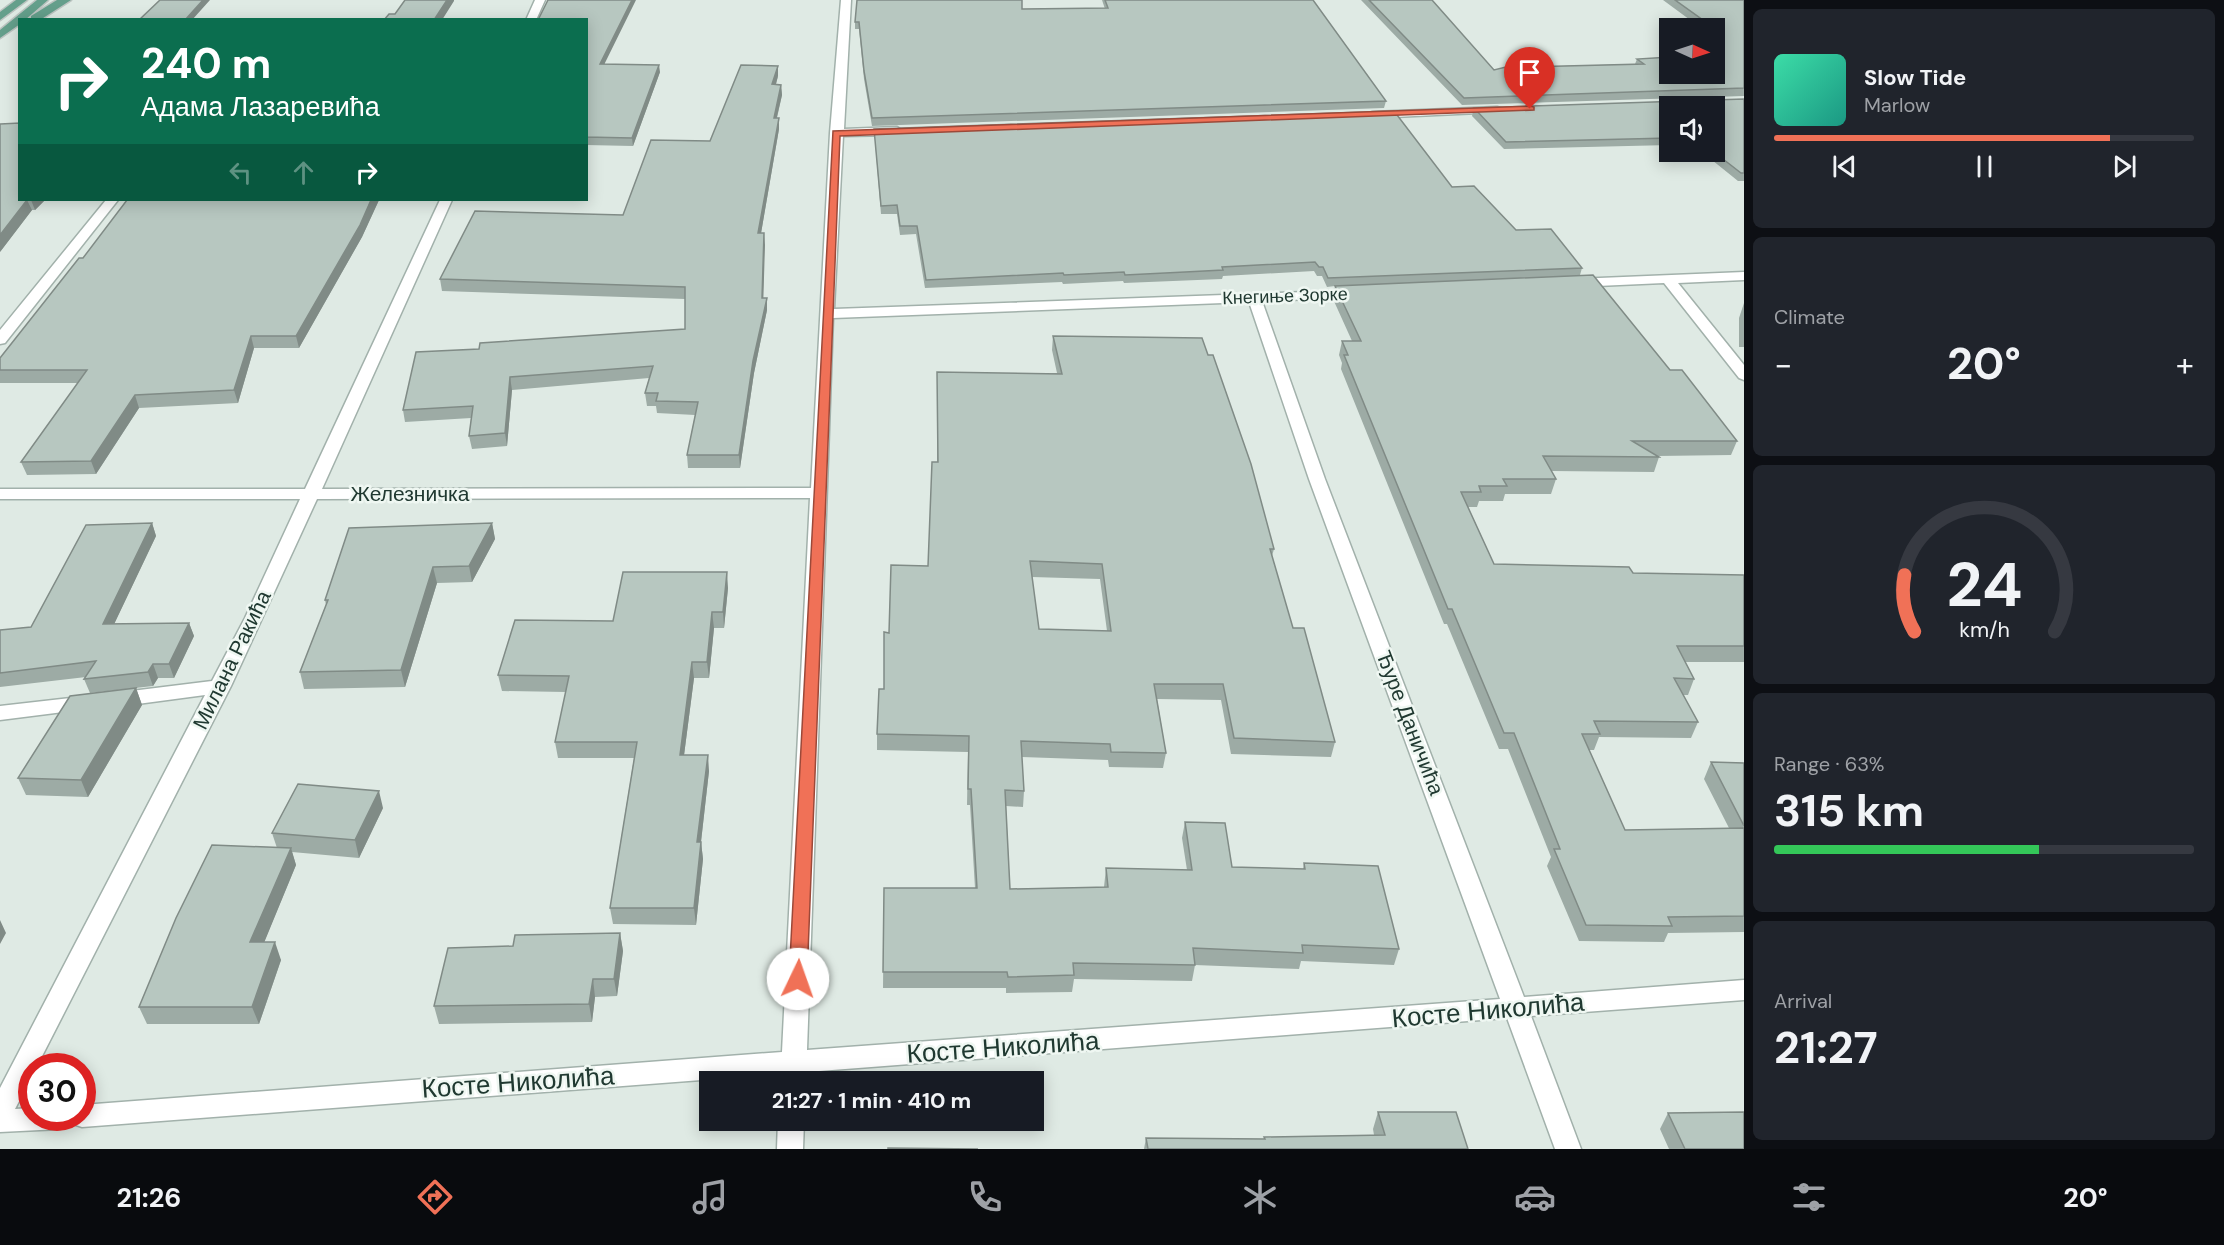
<!DOCTYPE html>
<meta charset="utf-8">
<style>
body{margin:0;font-family:"DM Sans",sans-serif;background:#20242c;color:#f1f3f6;height:100vh;display:flex;flex-direction:column;font-size:22px;white-space:nowrap}
*{box-sizing:border-box;margin:0}
p{font-size:20px;color:#9ea1a6}
.icon{flex:none;width:33px;height:33px;fill:none;stroke:currentColor;stroke-width:2;stroke-linecap:round;stroke-linejoin:round}
.map{position:relative;flex:1;overflow:hidden}
.drawer{display:flex;flex-direction:column;gap:9px;padding:9px;background:#0d0f14;width:480px}
.drawer>*{flex:none}
.hud{position:absolute;left:18px;top:18px;width:570px;height:183px;border-radius:0px;box-shadow:0 3px 15px #0003;background:#0b6e4f;color:#fff;overflow:hidden}
.needle{width:39px;rotate:93deg}
.buttons{position:absolute;left:1659px;top:18px;display:grid;gap:12px}
.buttons a{display:grid;place-items:center;width:66px;height:66px;border-radius:0px;background:#171b24;box-shadow:0 3px 15px #0003;font-size:30px}
.speed{position:absolute;left:18px;top:1053px;display:flex;gap:12px;font-size:30px;font-weight:700;text-align:center}
.speed>*{display:grid;place-content:center;width:78px;height:78px;border-radius:50%;background:#171b24;box-shadow:0 3px 15px #0003;line-height:1}
.speed .limit{border:9px solid #d22;background:#fff;color:#111}
.pin{position:absolute;display:grid;place-items:center;width:51px;height:51px;color:#fff;margin:-62px -26px;border-radius:50% 50% 50% 0;rotate:-45deg;box-shadow:0 0 6px #0007}
.pin .icon{rotate:45deg}
.me{position:absolute;width:66px;margin:-33px;rotate:3deg;stroke-linejoin:round;filter:drop-shadow(0 0 4px #0008)}
.turn{display:flex;align-items:center;gap:21px;height:126px;padding:0 24px;font-size:27px}
.turn .icon{width:78px;height:78px;stroke-width:2.5}
.turn b{display:block;font-size:42px;line-height:51px}
.lanes{display:flex;align-items:center;height:57px;padding:0 24px;background:#0003;justify-content:center;gap:30px;direction:ltr}
.lanes .off{opacity:.35}
.big{font-size:45px;font-weight:700;line-height:1.1}
.drawer .widget{flex:1;display:flex;flex-direction:column;justify-content:center;gap:9px;min-width:0;padding:0 21px;border-radius:9px;background:#20242c}
.drawer .dial{align-items:center;gap:0}
.dial svg{height:156px;overflow:visible;fill:none;stroke:#363941;stroke-width:7;stroke-linecap:round;text-anchor:middle}
.dial text{fill:#f1f3f6;stroke:none}
.song{display:flex;align-items:center;gap:18px}
.cover{width:72px;height:72px;border-radius:9px;background:linear-gradient(135deg,hsl(160 70% 55%),hsl(170 70% 35%))}
.played{height:6px;border-radius:3px;background:linear-gradient(90deg,#f07157 80%,#363941 80%)}
.keys{display:flex;justify-content:space-around;direction:ltr}
.heat{display:flex;justify-content:space-between;align-items:center;font-size:33px;direction:ltr}
.charge{height:9px;border-radius:4px;background:linear-gradient(90deg,#34c759 63%,#363941 0)}
.trip{position:absolute;left:699px;top:1071px;width:345px;height:60px;border-radius:0px;background:#171b24;box-shadow:0 3px 15px #0003;font-weight:700;line-height:60px;text-align:center}
.dock{display:flex;height:96px;justify-content:space-around;align-items:center;background:#090b0e;color:#9ea1a6}
.dock .icon{width:42px;height:42px}
.dock .on{color:#f07157}
.dock b{font-size:27px;color:#f1f3f6}
main{display:flex;flex:1;min-height:0}
.map>svg:first-child{display:block}
.lines{fill:none;stroke-linecap:round;stroke-linejoin:round}
.minor-casing{stroke:#a2b1ab;stroke-width:3}
.major-casing{stroke:#bcc4c1;stroke-width:3}
.minor{fill:#fff;fill-rule:evenodd}
.major{fill:#649f8b;fill-rule:evenodd}
.wall{fill:#9daba5;fill-rule:evenodd}
.shaded-wall{fill:#808b86}
.building{fill:#b7c7c0;stroke:#808b86;stroke-width:1.5;fill-rule:evenodd}
.route{fill:#f07157;stroke:#9c4939;stroke-width:1.5}
.labels{text-anchor:middle;stroke-width:5;stroke-linejoin:round;paint-order:stroke}
.far-street-label{font-size:18px;fill:#203931;stroke:#eff7f2}
.street-label{font-size:21px;fill:#203931;stroke:#eff7f2}
.near-street-label{font-size:26px;fill:#203931;stroke:#eff7f2}
</style>
<main>
<div class="map">
<svg width="1744" height="1149" viewBox="0 0 1744 1149">
<rect width="100%" height="100%" fill="#dfeae4"/>
<g class="lines">
<defs>
<path id="minor" d="M 535,0 L 545,0 L 536,20 L 526,20 Z
M 841,0 L 851,0 L 844,129 L 897,127 L 903,131 L 897,135 L 843,136 L 834,309 L 1364,290 L 1366,293 L 1364,296 L 1359,297 L 1262,301 L 1325,479 L 1524,997 L 1744,980 L 1744,1000 L 1531,1016 L 1581,1149 L 1555,1149 L 1507,1018 L 806,1072 L 806,1082 L 780,1082 L 781,1074 L 82,1127 L 73,1124 L 71,1121 L 69,1126 L 60,1129 L 0,1132 L 0,1088 L 205,695 L 115,707 L 108,705 L 105,700 L 108,695 L 115,693 L 212,681 L 245,618 L 300,499 L 0,499 L 0,489 L 305,489 L 440,200 L 452,200 L 322,489 L 811,488 L 830,133 ZM 1249,302 L 1309,479 L 1500,999 L 807,1050 L 833,318 ZM 810,498 L 782,1052 L 82,1105 L 82,1118 L 32,1118 L 32,1108 L 15,1109 L 32,1076 L 32,1066 L 37,1066 L 231,686 L 317,499 Z
M 1497,107 L 1501,108 L 1501,112 L 1372,118 L 1366,115 L 1372,112 Z
M 106,200 L 118,200 L 5,343 L 0,344 L 0,330 Z
M 1744,272 L 1744,280 L 1678,283 L 1744,365 L 1744,380 L 1739,378 L 1664,283 L 1575,287 L 1568,283 L 1575,279 Z
M 88,696 L 95,698 L 98,703 L 95,708 L 0,720 L 0,706 Z
M 778,1120 L 804,1120 L 803,1149 L 777,1149 Z"/>
<path id="major" d="M 16,0 L 27,0 L 0,20 L 0,12 Z
M 37,0 L 48,0 L 25,20 L 20,20 L 20,24 L 0,38 L 0,30 Z
M 57,0 L 71,0 L 40,20 L 31,20 L 31,16 Z"/>
</defs>
<use href="#minor" class="minor-casing"/>
<use href="#major" class="major-casing"/>
<use href="#minor" class="minor"/>
<use href="#major" class="major"/>
</g>
<path class="wall" d="M 1102,0 L 1313,0 L 1386,101 L 1384,108 L 872,126 L 864,79 L 859,29 L 855,29 L 855,22 L 1022,9 L 1105,9 Z
M 1361,0 L 1432,0 L 1494,70 L 1522,67 L 1635,64 L 1637,59 L 1714,74 L 1714,28 L 1701,28 L 1663,0 L 1744,0 L 1744,96 L 1462,105 Z
M 586,20 L 605,64 L 660,72 L 633,146 L 586,145 Z
M 778,76 L 776,84 L 781,85 L 782,95 L 777,118 L 779,129 L 761,233 L 764,233 L 763,298 L 767,298 L 767,310 L 754,373 L 740,468 L 688,468 L 687,455 L 695,415 L 657,413 L 656,406 L 647,406 L 645,393 L 649,378 L 512,390 L 507,446 L 472,449 L 469,436 L 471,418 L 405,422 L 403,410 L 479,349 L 685,329 L 685,299 L 442,291 L 440,279 L 623,215 L 710,141 Z
M 1744,99 L 1744,181 L 1738,181 L 1702,152 L 1714,152 L 1670,106 L 1670,145 L 1504,149 L 1472,116 L 1474,108 Z
M 874,129 L 1452,187 L 1516,230 L 1582,268 L 1580,275 L 1737,441 L 1731,455 L 1657,456 L 1659,457 L 1654,472 L 1551,471 L 1556,479 L 1551,494 L 1505,494 L 1503,501 L 1479,501 L 1477,507 L 1468,507 L 1494,564 L 1633,573 L 1744,575 L 1744,662 L 1685,662 L 1694,679 L 1688,695 L 1683,695 L 1698,722 L 1691,738 L 1599,737 L 1594,750 L 1589,750 L 1625,830 L 1729,828 L 1704,779 L 1711,762 L 1744,763 L 1744,932 L 1668,933 L 1664,942 L 1579,941 L 1547,866 L 1551,857 L 1508,749 L 1499,749 L 1447,624 L 1444,624 L 1341,369 L 1342,363 L 1339,355 L 1342,341 L 1352,341 L 1333,299 L 1335,286 L 1327,287 L 1322,276 L 1317,276 L 1314,271 L 1223,276 L 1222,279 L 1124,283 L 1123,281 L 1063,284 L 1062,282 L 925,288 L 916,234 L 900,235 L 897,214 L 881,214 Z
M 20,200 L 45,200 L 35,210 L 32,210 L 0,252 Z
M 127,200 L 379,200 L 362,237 L 299,348 L 254,348 L 238,403 L 139,408 L 96,474 L 27,475 L 21,462 L 78,383 L 0,383 L 0,370 Z
M 1744,303 L 1744,347 L 1739,347 L 1739,318 Z
M 1053,336 L 1274,549 L 1272,556 L 1293,628 L 1335,742 L 1331,757 L 1231,754 L 1221,700 L 1157,699 L 1166,753 L 1163,768 L 1109,767 L 1108,760 L 1022,757 L 1024,791 L 1023,807 L 1006,806 L 1010,889 L 1104,887 L 1106,868 L 1187,870 L 1182,838 L 1185,822 L 1232,867 L 1303,869 L 1304,863 L 1399,949 L 1394,965 L 1301,961 L 1299,969 L 1195,965 L 1192,981 L 1074,979 L 1072,992 L 1006,993 L 1006,988 L 883,988 L 884,888 L 975,888 L 970,805 L 967,805 L 968,752 L 877,750 L 877,734 L 884,689 L 889,633 L 928,566 L 937,462 L 937,386 L 1057,373 L 1052,350 ZM 1032,577 L 1100,579 L 1107,631 L 1039,629 Z
M 152,523 L 156,536 L 114,624 L 189,623 L 194,636 L 174,678 L 158,678 L 153,686 L 90,693 L 84,679 L 86,677 L 0,687 L 0,630 L 31,627 Z
M 492,523 L 495,539 L 472,582 L 437,583 L 405,687 L 304,689 L 300,672 L 326,605 L 325,600 Z
M 728,588 L 724,628 L 714,628 L 709,678 L 694,678 L 684,755 L 709,771 L 701,842 L 703,859 L 696,925 L 613,924 L 610,908 L 634,758 L 558,758 L 555,742 L 566,692 L 502,691 L 498,675 L 613,621 Z
M 136,688 L 142,705 L 88,797 L 26,795 L 18,778 Z
M 383,808 L 359,858 L 292,852 L 296,865 L 264,942 L 281,960 L 259,1024 L 147,1024 L 139,1007 L 277,848 L 272,833 Z
M 620,933 L 623,951 L 617,996 L 595,997 L 592,1022 L 439,1024 L 434,1006 Z
M 1378,1112 L 1468,1149 L 1144,1149 L 1146,1138 L 1264,1139 L 1264,1137 L 1374,1135 L 1373,1129 Z
M 1668,1113 L 1744,1149 L 1669,1149 L 1660,1129 Z"/>
<path class="shaded-wall" d="M 203,0 L 210,0 L 192,20 L 185,20 Z
M 447,0 L 454,0 L 454,1 L 442,20 L 434,20 Z
M 632,0 L 636,0 L 601,71 L 600,64 Z
M 659,65 L 660,72 L 633,146 L 632,138 Z
M 778,66 L 778,76 L 773,95 L 772,84 Z
M 781,85 L 782,95 L 774,129 L 774,118 Z
M 779,118 L 779,129 L 759,245 L 758,233 Z
M 27,200 L 32,210 L 0,252 L 0,235 Z
M 31,200 L 45,200 L 35,210 Z
M 371,200 L 379,200 L 362,237 L 299,348 L 296,336 Z
M 764,233 L 765,245 L 763,310 L 762,298 Z
M 767,298 L 767,310 L 754,373 L 740,468 L 739,455 L 753,361 Z
M 251,336 L 254,348 L 238,403 L 234,390 Z
M 510,377 L 512,390 L 507,446 L 505,433 Z
M 135,395 L 139,408 L 96,474 L 91,461 Z
M 152,523 L 156,536 L 108,637 L 103,624 Z
M 492,523 L 495,539 L 472,582 L 469,566 Z
M 433,567 L 437,583 L 405,687 L 401,670 Z
M 727,572 L 728,588 L 724,628 L 723,612 Z
M 712,612 L 714,628 L 709,678 L 707,662 Z
M 189,623 L 194,636 L 174,678 L 169,664 Z
M 692,662 L 694,678 L 682,771 L 680,755 Z
M 153,664 L 158,678 L 153,686 L 148,672 Z
M 136,688 L 142,705 L 88,797 L 81,780 Z
M 708,755 L 709,771 L 699,859 L 697,842 Z
M 379,791 L 383,808 L 359,858 L 355,840 Z
M 701,842 L 703,859 L 696,925 L 694,908 Z
M 291,848 L 296,865 L 257,960 L 250,942 Z
M 0,920 L 6,933 L 0,944 Z
M 620,933 L 623,951 L 617,996 L 614,979 Z
M 275,942 L 281,960 L 259,1024 L 252,1007 Z
M 593,979 L 595,997 L 592,1022 L 589,1004 Z"/>
<path class="building" d="M 160,0 L 203,0 L 185,20 L 139,20 Z
M 405,0 L 447,0 L 434,20 L 384,20 L 389,14 L 395,14 Z
M 548,0 L 632,0 L 600,64 L 659,65 L 632,138 L 586,137 L 586,20 L 538,20 Z
M 857,0 L 1022,0 L 1022,9 L 1108,8 L 1105,0 L 1313,0 L 1386,101 L 872,118 L 864,71 L 859,22 L 855,22 Z
M 1369,0 L 1432,0 L 1494,70 L 1518,64 L 1522,67 L 1644,64 L 1637,59 L 1670,57 L 1670,74 L 1714,74 L 1714,42 L 1720,42 L 1714,38 L 1714,28 L 1675,0 L 1744,0 L 1744,88 L 1464,98 Z
M 741,65 L 778,66 L 772,84 L 781,85 L 774,118 L 779,118 L 758,233 L 764,233 L 762,298 L 767,298 L 753,361 L 739,455 L 687,455 L 698,402 L 656,401 L 658,393 L 645,393 L 653,366 L 510,377 L 505,433 L 469,436 L 473,406 L 403,410 L 416,352 L 479,349 L 480,343 L 685,329 L 685,287 L 440,279 L 475,211 L 623,215 L 651,140 L 710,141 Z
M 1744,99 L 1744,173 L 1741,173 L 1714,152 L 1714,106 L 1670,106 L 1670,138 L 1506,142 L 1474,108 Z
M 1394,111 L 1452,187 L 1474,186 L 1516,230 L 1551,229 L 1582,268 L 1328,278 L 1323,267 L 1319,267 L 1315,262 L 1222,267 L 1223,270 L 1185,272 L 1125,275 L 1124,272 L 1064,275 L 1063,273 L 926,280 L 917,226 L 900,226 L 897,205 L 881,206 L 874,129 Z
M 20,123 L 20,200 L 27,200 L 0,235 L 0,124 Z
M 127,200 L 371,200 L 360,225 L 296,336 L 251,336 L 234,390 L 135,395 L 91,461 L 21,462 L 87,370 L 0,370 L 0,358 L 79,258 L 83,258 Z
M 1593,275 L 1670,370 L 1682,370 L 1737,441 L 1632,441 L 1659,457 L 1543,456 L 1556,479 L 1503,479 L 1507,486 L 1479,486 L 1481,492 L 1461,492 L 1494,564 L 1629,567 L 1633,573 L 1744,575 L 1744,646 L 1677,646 L 1694,679 L 1674,678 L 1698,722 L 1594,721 L 1600,734 L 1582,734 L 1625,830 L 1744,828 L 1744,916 L 1668,917 L 1672,926 L 1586,925 L 1554,849 L 1560,849 L 1514,733 L 1504,733 L 1452,609 L 1448,609 L 1344,355 L 1348,355 L 1342,341 L 1361,341 L 1335,286 Z
M 1053,336 L 1202,338 L 1208,355 L 1213,355 L 1251,464 L 1274,549 L 1270,549 L 1293,628 L 1304,628 L 1335,742 L 1234,738 L 1223,684 L 1154,684 L 1166,753 L 1111,752 L 1110,744 L 1021,741 L 1024,791 L 1005,790 L 1010,889 L 1108,887 L 1106,868 L 1192,870 L 1185,822 L 1225,823 L 1232,867 L 1305,869 L 1304,863 L 1378,866 L 1399,949 L 1302,945 L 1303,953 L 1193,948 L 1195,965 L 1073,963 L 1074,975 L 1008,977 L 1007,972 L 883,972 L 884,888 L 977,888 L 971,789 L 968,789 L 969,736 L 877,734 L 879,689 L 884,689 L 884,632 L 889,633 L 891,565 L 928,566 L 932,462 L 938,462 L 937,372 L 1062,374 ZM 1030,561 L 1102,564 L 1111,631 L 1039,629 Z
M 152,523 L 103,624 L 189,623 L 169,664 L 153,664 L 148,672 L 84,679 L 96,661 L 0,673 L 0,630 L 31,627 L 86,525 Z
M 492,523 L 469,566 L 433,567 L 401,670 L 300,672 L 328,600 L 325,600 L 349,528 Z
M 623,572 L 727,572 L 723,612 L 712,612 L 707,662 L 692,662 L 680,755 L 708,755 L 697,842 L 701,842 L 694,908 L 610,908 L 637,742 L 555,742 L 569,676 L 498,675 L 515,620 L 613,621 Z
M 136,688 L 81,780 L 18,778 L 70,696 Z
M 1711,762 L 1744,763 L 1744,826 Z
M 298,784 L 379,791 L 355,840 L 272,833 Z
M 212,845 L 291,848 L 250,942 L 275,942 L 252,1007 L 139,1007 L 176,918 Z
M 620,933 L 614,979 L 593,979 L 589,1004 L 434,1006 L 448,948 L 513,946 L 515,935 Z
M 1378,1112 L 1456,1112 L 1468,1149 L 1148,1149 L 1146,1138 L 1265,1139 L 1264,1137 L 1385,1135 Z
M 1744,1112 L 1744,1149 L 1685,1149 L 1668,1113 Z
M 888,1148 L 978,1149 L 888,1149 Z"/>
<path class="route" d="M 1530,106 L 1534,107 L 1534,110 L 840,136 L 807,979 L 804,984 L 798,986 L 792,984 L 789,979 L 833,131 Z"/>
<g class="labels">
<g class="far-street-label">
<text transform="translate(1285 296) rotate(-2)" y="6">Кнегиње Зорке</text>
</g>
<g class="street-label">
<text x="410" y="501">Железничка</text>
<text transform="translate(232 660) rotate(-64)" y="7">Милана Ракића</text>
<text transform="translate(1410 723) rotate(69)" y="7">Ђуре Даничића</text>
</g>
<g class="near-street-label">
<text transform="translate(1488 1010) rotate(-5)" y="9">Косте Николића</text>
<text transform="translate(1003 1047) rotate(-4)" y="9">Косте Николића</text>
<text transform="translate(518 1082) rotate(-4)" y="9">Косте Николића</text>
</g>
</g>
</svg>
<div class="buttons">
<a><svg class="needle" viewBox="-14 -14 28 28"><path d="M0-13l5 13h-10z" fill="#e53935"/><path d="M0 13l5-13h-10z" fill="#9ea1a6"/></svg></a>
<a><svg class="icon" aria-label="sound" viewBox="0 0 24 24"><path d="M4 9h4l5-4v14l-5-4H4zM17 9q2 3 0 6"/></svg></a>
</div>
<div class="speed"><div class="limit">30</div></div>
<div class="pin" style="left:1530px;top:109px;background:#d93025"><svg class="icon" aria-label="arrive" viewBox="0 0 24 24"><path d="M6 21V4h12l-3 4 3 4H6"/></svg></div>
<svg class="me" style="left:798px;top:979px" viewBox="-20 -20 40 40"><circle r="19" fill="#fff"/><path d="M0-13L10 11 0 6-10 11z" fill="#f07157"/></svg>
<div class="trip">21:27 · 1 min · 410 m</div>
<div class="hud">
<div class="turn"><svg class="icon" aria-label="right" viewBox="0 0 24 24"><path d="M7 20v-9h11M14 6l5 5-5 5"/></svg><div><b>240 m</b>Адама Лазаревића</div></div>
<div class="lanes"><svg class="icon off" aria-label="left" viewBox="0 0 24 24"><path d="M17 20v-9H6M10 6l-5 5 5 5"/></svg><svg class="icon off" aria-label="ahead" viewBox="0 0 24 24"><path d="M12 20V5M6 11l6-6 6 6"/></svg><svg class="icon" aria-label="right" viewBox="0 0 24 24"><path d="M7 20v-9h11M14 6l5 5-5 5"/></svg></div>
</div>
</div>
<section class="drawer">
<div class="widget">
<div class="song"><i class="cover"></i><div><b>Slow Tide</b><p>Marlow</p></div></div>
<div class="played"></div>
<div class="keys"><svg class="icon" aria-label="previous" viewBox="0 0 24 24"><path d="M18 5L8 12l10 7zM5 5v14"/></svg><svg class="icon" aria-label="pause" viewBox="0 0 24 24"><path d="M8 5v14M16 5v14"/></svg><svg class="icon" aria-label="next" viewBox="0 0 24 24"><path d="M6 5l10 7-10 7zM19 5v14"/></svg></div>
</div>
<div class="widget"><p>Climate</p>
<div class="heat"><a>−</a><b class="big">20°</b><a>+</a></div>
</div>
<div class="widget dial"><svg viewBox="0 0 100 80">
<path d="M14 69A42 42 0 1 1 86 69"/>
<path d="M14 69A42 42 0 0 1 9 40" stroke="#f07157"/>
<text x="50" y="56" font-size="32" font-weight="700">24</text>
<text x="50" y="72" font-size="11">km/h</text>
</svg></div>
<div class="widget"><p>Range · 63%</p><b class="big">315 km</b><div class="charge"></div></div>
<div class="widget"><p>Arrival</p><b class="big">21:27</b></div>
</section>
</main>
<nav class="dock">
<b>21:26</b>
<svg class="icon on" aria-label="directions" viewBox="0 0 24 24"><path d="M12 3l9 9-9 9-9-9zM9 14v-3h6M13 9l2 2-2 2"/></svg>
<svg class="icon" aria-label="music" viewBox="0 0 24 24"><path d="M9 18V5l10-2v13"/><circle cx="6" cy="18" r="3"/><circle cx="16" cy="16" r="3"/></svg>
<svg class="icon" aria-label="phone" viewBox="0 0 24 24"><path d="M5 4h4l2 5-3 2q2 4 5 5l2-3 5 2v4C11 20 4 13 5 4z"/></svg>
<svg class="icon" aria-label="climate" viewBox="0 0 24 24"><path d="M12 3v18M4 7l16 10M4 17L20 7"/></svg>
<svg class="icon" aria-label="car" viewBox="0 0 24 24"><path d="M5 17H2v-5l4-1 3-4h7l3 4 3 1v5h-3M9 17h6M6 11h13"/><circle cx="7" cy="17" r="2"/><circle cx="17" cy="17" r="2"/></svg>
<svg class="icon" aria-label="filters" viewBox="0 0 24 24"><path d="M4 7h16M4 17h16"/><circle cx="9" cy="7" r="2"/><circle cx="15" cy="17" r="2"/></svg>
<b>20°</b>
</nav>
